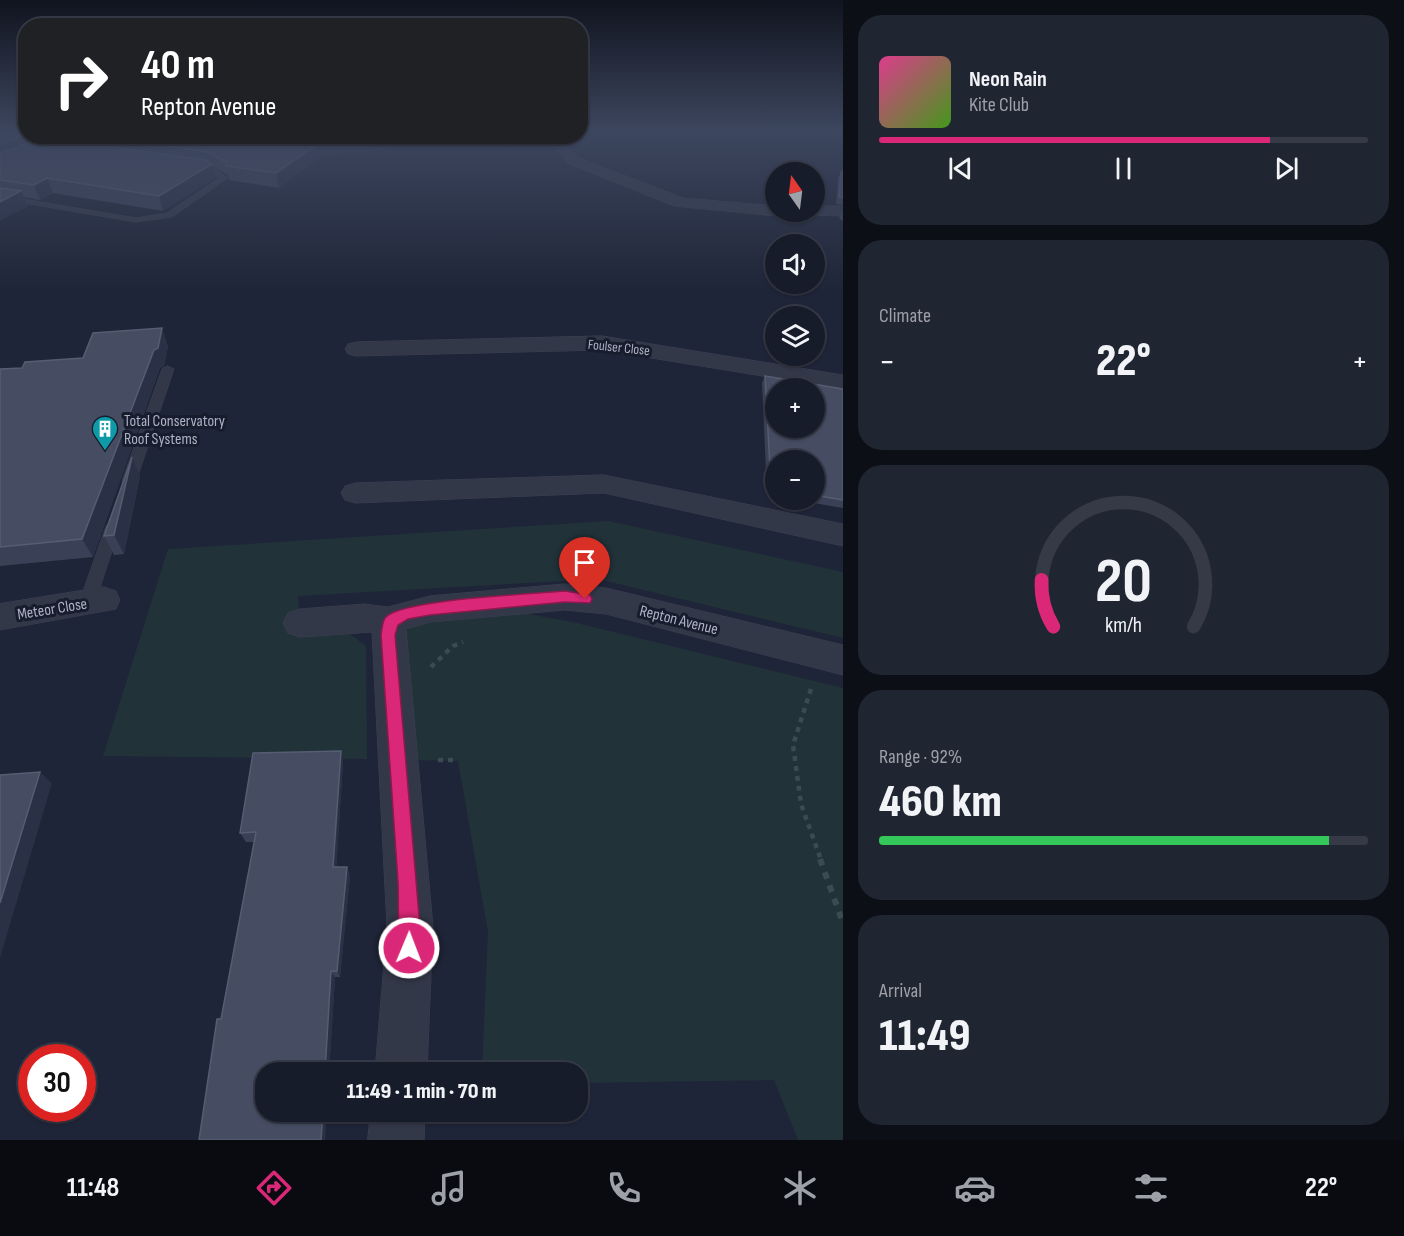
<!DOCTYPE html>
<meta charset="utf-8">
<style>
body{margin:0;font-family:"Sofia Sans Condensed",sans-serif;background:#202532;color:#f1f3f6;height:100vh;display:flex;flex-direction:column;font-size:22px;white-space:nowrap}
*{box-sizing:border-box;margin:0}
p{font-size:20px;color:#9ea1a8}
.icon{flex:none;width:33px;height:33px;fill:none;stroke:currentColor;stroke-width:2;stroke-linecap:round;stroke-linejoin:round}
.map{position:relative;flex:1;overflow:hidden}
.details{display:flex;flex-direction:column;gap:15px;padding:15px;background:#0d0f17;width:561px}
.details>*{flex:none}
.banner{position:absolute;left:18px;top:18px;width:570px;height:126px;border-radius:24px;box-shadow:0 2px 4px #0004,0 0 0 2px #363a47;background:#202124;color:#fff;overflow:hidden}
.needle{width:39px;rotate:346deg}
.tools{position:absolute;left:765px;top:162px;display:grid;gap:12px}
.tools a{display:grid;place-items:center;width:60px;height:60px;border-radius:50%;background:#171c2a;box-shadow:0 2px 4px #0004,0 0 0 2px #363a47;font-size:30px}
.speed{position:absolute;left:18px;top:1044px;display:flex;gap:12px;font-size:30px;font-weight:700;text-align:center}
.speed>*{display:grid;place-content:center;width:78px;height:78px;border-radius:50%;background:#171c2a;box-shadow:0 2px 4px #0004,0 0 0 2px #363a47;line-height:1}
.speed .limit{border:9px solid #d22;background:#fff;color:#111}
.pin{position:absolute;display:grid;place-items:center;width:51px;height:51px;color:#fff;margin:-62px -26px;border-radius:50% 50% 50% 0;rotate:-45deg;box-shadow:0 0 6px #0007}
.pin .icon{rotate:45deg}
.me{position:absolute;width:66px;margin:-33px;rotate:1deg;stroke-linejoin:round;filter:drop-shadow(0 0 4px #0008)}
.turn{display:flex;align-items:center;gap:21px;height:126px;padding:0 24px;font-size:27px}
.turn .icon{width:78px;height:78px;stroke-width:2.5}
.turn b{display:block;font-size:42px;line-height:51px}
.big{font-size:45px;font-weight:800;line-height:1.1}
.details .tile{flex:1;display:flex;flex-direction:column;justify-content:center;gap:9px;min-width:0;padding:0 21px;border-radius:24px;background:#202532}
.details .dial{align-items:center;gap:0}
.dial svg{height:156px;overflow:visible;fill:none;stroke:#363a47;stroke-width:7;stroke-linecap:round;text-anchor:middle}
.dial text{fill:#f1f3f6;stroke:none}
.song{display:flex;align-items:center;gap:18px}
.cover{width:72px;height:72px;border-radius:9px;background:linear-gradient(135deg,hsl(330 70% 55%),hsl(100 70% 35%))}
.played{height:6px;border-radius:3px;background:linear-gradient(90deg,#db2777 80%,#363a47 80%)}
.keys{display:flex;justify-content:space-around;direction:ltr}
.heat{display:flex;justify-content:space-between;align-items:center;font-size:33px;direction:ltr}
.charge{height:9px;border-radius:4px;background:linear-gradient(90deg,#34c759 92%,#363a47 0)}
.trip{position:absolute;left:255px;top:1062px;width:333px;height:60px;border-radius:24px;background:#171c2a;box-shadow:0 2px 4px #0004,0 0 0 2px #363a47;font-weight:800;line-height:60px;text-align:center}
.tabs{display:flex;height:96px;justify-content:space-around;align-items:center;background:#090b11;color:#9ea1a8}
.tabs .icon{width:42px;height:42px}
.tabs .selected{color:#db2777}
.tabs b{font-size:27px;color:#f1f3f6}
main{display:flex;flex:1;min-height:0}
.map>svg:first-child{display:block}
.green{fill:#213239}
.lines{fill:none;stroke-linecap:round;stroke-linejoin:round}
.service-casing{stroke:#3c4152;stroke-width:1}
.minor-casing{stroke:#3c4152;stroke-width:1}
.path-far1{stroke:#3a4b52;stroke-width:4.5;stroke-dasharray:5 5;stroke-linecap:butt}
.path{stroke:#3a4b52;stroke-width:6;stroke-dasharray:7 7;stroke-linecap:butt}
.service{fill:#333849;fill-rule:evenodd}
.minor{fill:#333849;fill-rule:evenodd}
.wall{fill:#3a4157}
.shaded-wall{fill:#2a3046}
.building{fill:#464d63;stroke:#565d72;stroke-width:1.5;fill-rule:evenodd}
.route{fill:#db2777;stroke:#8e194d;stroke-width:1.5}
.labels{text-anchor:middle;stroke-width:6;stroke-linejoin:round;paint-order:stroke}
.far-street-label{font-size:14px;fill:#adb2c5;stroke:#181d2d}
.poi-label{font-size:16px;fill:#adb2c5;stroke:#181d2d;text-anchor:start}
.street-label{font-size:16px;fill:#adb2c5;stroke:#181d2d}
</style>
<main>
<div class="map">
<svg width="843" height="1140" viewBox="0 0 843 1140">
<rect width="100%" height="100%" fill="#1f2538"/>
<path class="green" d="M 608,521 L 843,572 L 843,638 L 598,579 L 298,596 L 300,623 L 340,627 L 366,646 L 367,759 L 103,756 L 168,549 Z
M 498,608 L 577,623 L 843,688 L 843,1140 L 798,1140 L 774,1080 L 578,1083 L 578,1072 L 482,1072 L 488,932 L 458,761 L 410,760 L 397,641 L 420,617 Z"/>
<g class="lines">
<defs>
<path id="service" d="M 193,167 L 214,168 L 228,178 L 172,217 L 136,222 L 0,199 L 0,195 L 136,218 L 167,213 L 219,178 L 209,172 L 193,169 Z
M 168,366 L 174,369 L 136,481 L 129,485 L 124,484 L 122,481 L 162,369 Z
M 113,521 L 120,526 L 95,603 L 93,607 L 87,609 L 81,607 L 79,603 L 106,526 Z"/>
<path id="minor" d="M 26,136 L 46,136 L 0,151 L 0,143 Z
M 546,136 L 560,136 L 579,158 L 683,198 L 776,206 L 776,212 L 784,212 L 776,216 L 674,206 L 569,164 Z
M 814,206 L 843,206 L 843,216 L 808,215 L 806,212 L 814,212 Z
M 602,336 L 843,375 L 843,389 L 602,350 L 356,356 L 348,354 L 345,349 L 348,344 L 356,342 Z
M 604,475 L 843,524 L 843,546 L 604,493 L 355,503 L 345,500 L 341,493 L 345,486 L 355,483 Z
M 565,584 L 606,588 L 843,645 L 843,675 L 606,614 L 565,610 L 430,622 L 406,629 L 433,927 L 427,1072 L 375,1072 L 387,927 L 372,632 L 300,637 L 288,633 L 283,623 L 288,613 L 300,609 L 364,604 L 388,607 L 430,596 Z
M 104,587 L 116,591 L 120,600 L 116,609 L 0,630 L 0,604 Z
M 371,1112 L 425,1112 L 424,1140 L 368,1140 Z"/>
</defs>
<use href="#service" class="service-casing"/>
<use href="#minor" class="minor-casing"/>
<path class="path-far1" d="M 431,667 L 453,646 L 463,642
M 811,689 L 793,745 L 801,804 L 821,860
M 438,760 L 458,760"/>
<path class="path" d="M 820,859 L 843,923"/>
<use href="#service" class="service"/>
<use href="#minor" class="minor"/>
</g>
<path class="wall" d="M 0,132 L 26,132 L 26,134 L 22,135 L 27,143 L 35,140 L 33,136 L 388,136 L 388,149 L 322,156 L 279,188 L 229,180 L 228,175 L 212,166 L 215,178 L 163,211 L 53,193 L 40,200 L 24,197 L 28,206 L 0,220 Z
M 843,170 L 843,205 L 836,204 L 838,178 L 841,172 Z
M 843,211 L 843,221 L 839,218 L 842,212 Z
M 168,346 L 164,366 L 160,368 L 93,557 L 0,566 L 0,369 L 22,368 Z
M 765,376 L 843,389 L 843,508 L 796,500 L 814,500 L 814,460 L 776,460 L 776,496 L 767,494 L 762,383 Z
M 132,457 L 140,476 L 124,554 L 114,555 L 104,536 Z
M 341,751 L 343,762 L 336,867 L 347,867 L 350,876 L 340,977 L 335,977 L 329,1072 L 266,1072 L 266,1112 L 326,1112 L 325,1140 L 199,1140 L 254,842 L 246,842 L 240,833 Z"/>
<path class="shaded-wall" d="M 0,132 L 25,132 L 25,134 L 0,141 Z
M 24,135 L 29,149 L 0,162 L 0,145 Z
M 383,136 L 388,136 L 388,149 L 322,156 L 279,188 L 276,173 L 321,142 Z
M 212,164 L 215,178 L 163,211 L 159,196 Z
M 47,178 L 53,193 L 40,200 L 34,185 Z
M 21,191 L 28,206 L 0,220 L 0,202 Z
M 162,328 L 168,346 L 164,366 L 160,368 L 93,557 L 82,539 Z
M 132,457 L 140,476 L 124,554 L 114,535 Z
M 341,751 L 343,762 L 336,876 L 333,867 Z
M 40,772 L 52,783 L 0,958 L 0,903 Z
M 347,867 L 350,876 L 340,977 L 337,971 Z
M 331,971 L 335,977 L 329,1072 L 325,1072 Z
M 323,1112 L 326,1112 L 325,1140 L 321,1140 Z"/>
<path class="building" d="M 15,133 L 24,135 L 0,145 L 0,137 Z
M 99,136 L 383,136 L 321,142 L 276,173 L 226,166 L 226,162 L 208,152 Z
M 39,139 L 70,141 L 205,160 L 212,164 L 159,196 L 47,178 L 34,185 L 0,180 L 0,153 Z
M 843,170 L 843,198 L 839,197 L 841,172 Z
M 0,188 L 21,191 L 0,202 Z
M 162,328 L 158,348 L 154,350 L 82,539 L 0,547 L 0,369 L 22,368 L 25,362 L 83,358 L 93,333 Z
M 765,376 L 843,389 L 843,500 L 814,495 L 814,460 L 776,460 L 776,488 L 771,487 ZM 776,388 L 814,388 L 814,428 L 776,428 Z
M 132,457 L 114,535 L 104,536 Z
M 341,751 L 333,867 L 347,867 L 337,971 L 331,971 L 325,1072 L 266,1072 L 266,1112 L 323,1112 L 321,1140 L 199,1140 L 217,1019 L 221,1019 L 256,832 L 240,833 L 253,753 Z
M 40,772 L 0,903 L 0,775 Z"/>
<linearGradient id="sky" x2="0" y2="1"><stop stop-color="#11141f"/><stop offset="0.45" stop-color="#3c465e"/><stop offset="1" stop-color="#3c465e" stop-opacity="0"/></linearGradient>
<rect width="843" height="292" fill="url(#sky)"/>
<path class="route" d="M 565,591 L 590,595 L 592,599 L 590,603 L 565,602 L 430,615 L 408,619 L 398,625 L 395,635 L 420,927 L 419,948 L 416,955 L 409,958 L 402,955 C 397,943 399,899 398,882 C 393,800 386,718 381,635 C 382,630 382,621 386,617 C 404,599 534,594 565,591 Z"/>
<defs>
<symbol id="building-pin" viewBox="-11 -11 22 30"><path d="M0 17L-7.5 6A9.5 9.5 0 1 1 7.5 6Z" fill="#0f9aa8" stroke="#181d2d"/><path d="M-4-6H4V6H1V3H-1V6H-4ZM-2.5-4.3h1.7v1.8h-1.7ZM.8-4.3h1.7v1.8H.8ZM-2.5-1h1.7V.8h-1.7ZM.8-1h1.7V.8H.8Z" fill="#fff"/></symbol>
</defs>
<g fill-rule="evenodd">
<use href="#building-pin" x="90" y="414" width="30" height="40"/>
</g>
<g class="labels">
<g class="far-street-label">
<text transform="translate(619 347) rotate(6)" y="5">Foulser Close</text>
</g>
<g class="poi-label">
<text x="124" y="426">Total Conservatory<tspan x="124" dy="18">Roof Systems</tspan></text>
</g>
<g class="street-label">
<text transform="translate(52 608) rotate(-9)" y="6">Meteor Close</text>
<text transform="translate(679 619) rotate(14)" y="6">Repton Avenue</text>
</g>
</g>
</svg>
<div class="tools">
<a><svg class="needle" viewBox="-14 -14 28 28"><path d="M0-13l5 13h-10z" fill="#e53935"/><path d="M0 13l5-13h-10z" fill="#9ea1a8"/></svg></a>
<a><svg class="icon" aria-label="sound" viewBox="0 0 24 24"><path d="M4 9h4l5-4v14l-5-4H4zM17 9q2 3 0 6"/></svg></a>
<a><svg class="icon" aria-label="layers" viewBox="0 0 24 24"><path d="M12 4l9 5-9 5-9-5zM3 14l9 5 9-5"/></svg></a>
<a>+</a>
<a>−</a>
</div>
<div class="speed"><div class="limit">30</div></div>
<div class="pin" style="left:585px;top:599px;background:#d93025"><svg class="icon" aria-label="arrive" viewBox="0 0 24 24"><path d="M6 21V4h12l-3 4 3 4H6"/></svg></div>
<svg class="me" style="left:409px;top:948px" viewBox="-20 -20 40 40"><circle r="17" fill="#db2777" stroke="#fff" stroke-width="3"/><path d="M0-11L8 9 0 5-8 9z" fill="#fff"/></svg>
<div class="trip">11:49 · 1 min · 70 m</div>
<div class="banner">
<div class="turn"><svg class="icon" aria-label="right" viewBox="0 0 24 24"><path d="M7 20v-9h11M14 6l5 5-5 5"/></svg><div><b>40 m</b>Repton Avenue</div></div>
</div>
</div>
<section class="details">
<div class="tile">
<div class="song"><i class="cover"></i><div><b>Neon Rain</b><p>Kite Club</p></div></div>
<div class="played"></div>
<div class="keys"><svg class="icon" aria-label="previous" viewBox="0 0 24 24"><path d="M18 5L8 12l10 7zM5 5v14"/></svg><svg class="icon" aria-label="pause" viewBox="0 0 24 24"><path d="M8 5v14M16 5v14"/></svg><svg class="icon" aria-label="next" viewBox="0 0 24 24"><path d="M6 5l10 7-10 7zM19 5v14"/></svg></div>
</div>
<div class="tile"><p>Climate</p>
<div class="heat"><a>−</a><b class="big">22°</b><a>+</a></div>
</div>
<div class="tile dial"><svg viewBox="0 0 100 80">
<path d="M14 69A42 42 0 1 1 86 69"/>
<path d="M14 69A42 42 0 0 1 8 45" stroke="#db2777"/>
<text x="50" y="56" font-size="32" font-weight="700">20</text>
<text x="50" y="72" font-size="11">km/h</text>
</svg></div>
<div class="tile"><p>Range · 92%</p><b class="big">460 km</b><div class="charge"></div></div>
<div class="tile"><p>Arrival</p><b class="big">11:49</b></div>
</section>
</main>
<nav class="tabs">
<b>11:48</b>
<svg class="icon selected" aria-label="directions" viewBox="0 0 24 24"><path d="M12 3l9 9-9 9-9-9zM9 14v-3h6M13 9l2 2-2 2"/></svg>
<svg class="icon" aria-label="music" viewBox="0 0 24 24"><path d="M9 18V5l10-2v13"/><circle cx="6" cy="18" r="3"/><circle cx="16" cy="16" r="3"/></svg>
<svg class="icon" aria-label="phone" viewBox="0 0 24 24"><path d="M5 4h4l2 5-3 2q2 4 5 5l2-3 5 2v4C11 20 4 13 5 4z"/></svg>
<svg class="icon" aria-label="climate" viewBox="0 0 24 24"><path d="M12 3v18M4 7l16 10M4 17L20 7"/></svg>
<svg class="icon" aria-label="car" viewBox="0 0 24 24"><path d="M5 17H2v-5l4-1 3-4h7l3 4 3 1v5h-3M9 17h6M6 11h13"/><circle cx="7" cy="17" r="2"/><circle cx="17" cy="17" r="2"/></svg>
<svg class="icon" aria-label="filters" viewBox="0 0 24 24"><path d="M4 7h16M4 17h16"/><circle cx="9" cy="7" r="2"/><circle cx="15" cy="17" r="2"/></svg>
<b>22°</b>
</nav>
